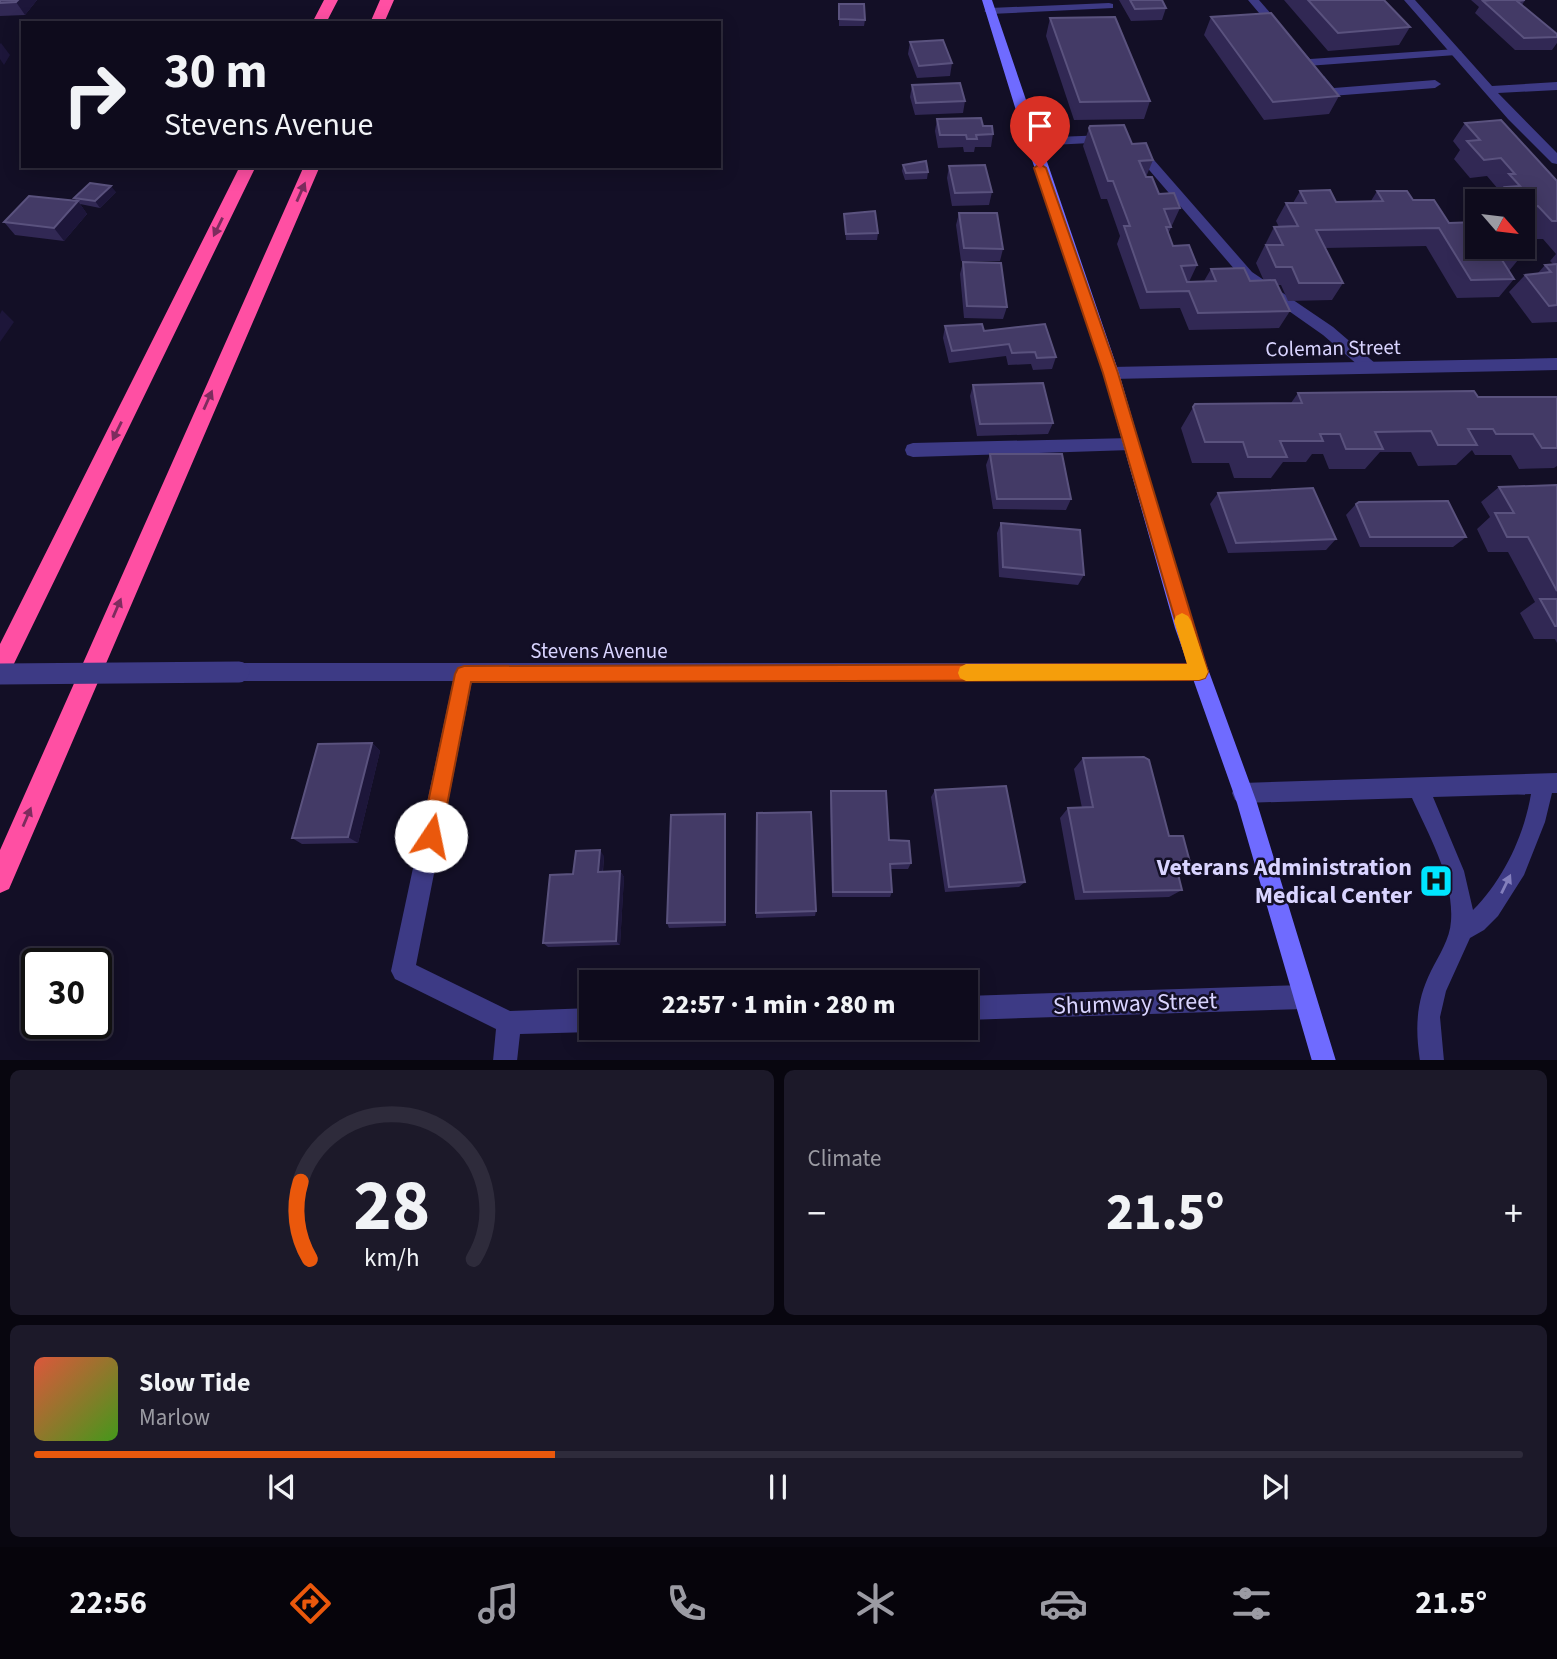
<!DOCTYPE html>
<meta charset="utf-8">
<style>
body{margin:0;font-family:"Source Sans 3",sans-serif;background:#1c1929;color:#f1f3f6;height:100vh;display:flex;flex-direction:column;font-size:26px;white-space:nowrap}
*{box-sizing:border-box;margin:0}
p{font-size:23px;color:#9b9ba3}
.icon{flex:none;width:38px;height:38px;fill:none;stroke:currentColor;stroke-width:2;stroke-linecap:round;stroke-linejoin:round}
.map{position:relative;height:1060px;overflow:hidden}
.side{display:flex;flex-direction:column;gap:10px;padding:10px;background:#08060f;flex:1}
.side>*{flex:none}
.guide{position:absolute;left:21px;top:21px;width:700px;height:147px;border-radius:0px;box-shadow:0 4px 18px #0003,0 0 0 2px #2e2b3b;background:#0e0b1c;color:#f1f3f6;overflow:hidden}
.needle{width:46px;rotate:118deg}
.fabs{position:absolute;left:1465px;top:189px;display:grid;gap:14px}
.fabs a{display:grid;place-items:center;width:70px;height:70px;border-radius:0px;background:#0e0b1c;box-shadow:0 4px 18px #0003,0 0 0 2px #2e2b3b;font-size:35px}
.speed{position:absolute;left:21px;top:948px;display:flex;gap:14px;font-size:35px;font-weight:700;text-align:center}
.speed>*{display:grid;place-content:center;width:91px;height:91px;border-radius:50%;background:#0e0b1c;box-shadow:0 4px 18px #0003,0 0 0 2px #2e2b3b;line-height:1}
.speed .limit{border:4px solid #111;border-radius:10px;background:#fff;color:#111}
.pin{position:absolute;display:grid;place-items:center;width:60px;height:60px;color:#fff;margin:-72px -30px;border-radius:50% 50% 50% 0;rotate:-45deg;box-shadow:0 0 7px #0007}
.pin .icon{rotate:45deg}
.me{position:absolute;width:77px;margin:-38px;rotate:11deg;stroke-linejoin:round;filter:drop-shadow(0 0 5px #0008)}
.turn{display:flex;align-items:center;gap:24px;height:147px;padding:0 28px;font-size:32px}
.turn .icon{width:91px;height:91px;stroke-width:2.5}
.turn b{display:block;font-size:49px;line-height:60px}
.big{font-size:52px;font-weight:800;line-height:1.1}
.side .card{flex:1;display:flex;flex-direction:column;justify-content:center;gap:10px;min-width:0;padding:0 24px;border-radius:10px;background:#1c1929}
.side .dial{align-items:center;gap:0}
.dial svg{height:182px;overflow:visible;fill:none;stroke:#2e2b3b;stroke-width:7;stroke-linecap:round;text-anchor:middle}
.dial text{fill:#f1f3f6;stroke:none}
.song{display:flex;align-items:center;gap:21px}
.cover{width:84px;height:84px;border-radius:10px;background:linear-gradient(135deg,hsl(10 70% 55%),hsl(100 70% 35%))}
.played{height:7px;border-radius:4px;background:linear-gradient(90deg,#ea580c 35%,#2e2b3b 35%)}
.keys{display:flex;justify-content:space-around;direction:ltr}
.heat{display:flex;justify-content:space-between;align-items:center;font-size:38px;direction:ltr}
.side .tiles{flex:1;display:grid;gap:10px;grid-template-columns:1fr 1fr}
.card:last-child{grid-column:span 2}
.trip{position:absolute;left:579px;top:970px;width:399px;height:70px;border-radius:0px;background:#0e0b1c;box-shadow:0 4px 18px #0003,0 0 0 2px #2e2b3b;font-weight:800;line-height:70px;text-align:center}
.tab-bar{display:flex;height:112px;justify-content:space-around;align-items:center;background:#06040b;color:#9b9ba3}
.tab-bar .icon{width:49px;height:49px}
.tab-bar .active{color:#ea580c}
.tab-bar b{font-size:32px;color:#f1f3f6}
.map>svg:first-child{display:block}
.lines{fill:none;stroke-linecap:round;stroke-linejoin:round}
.service{fill:#3d3a85;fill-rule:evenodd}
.minor{fill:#3d3a85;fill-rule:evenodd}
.secondary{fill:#6f6bff;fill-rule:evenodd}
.motorway{fill:#ff4fa3;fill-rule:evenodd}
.minor-bridge{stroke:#3d3a85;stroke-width:21}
.wall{fill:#312854}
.shaded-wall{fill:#1d163a}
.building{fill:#433a66;stroke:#5a527e;stroke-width:2}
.oneway{fill:#7d2c5e}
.oneway2{fill:#837fbc}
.route{fill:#ea580c;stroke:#983908;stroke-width:2}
.slow{fill:#f59e0b}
.labels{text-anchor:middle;stroke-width:5;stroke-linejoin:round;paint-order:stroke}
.street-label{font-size:21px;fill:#d9d4ff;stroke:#130f26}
.near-poi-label{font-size:24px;font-weight:bold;fill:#d9d4ff;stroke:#130f26;text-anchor:end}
.near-street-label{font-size:24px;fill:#d9d4ff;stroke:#130f26}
</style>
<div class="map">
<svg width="1557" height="1061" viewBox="0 0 1557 1061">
<rect width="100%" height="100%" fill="#130f26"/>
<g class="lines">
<path class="service" d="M 1248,0 L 1259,0 L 1310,59 L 1456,49 L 1462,52 L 1456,55 L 1307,66 L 1303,65 Z
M 1109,3 L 1113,4 L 1113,8 L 990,14 L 984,11 L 990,8 Z
M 1316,76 L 1324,76 L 1334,88 L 1435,80 L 1441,84 L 1435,88 L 1331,96 L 1327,95 L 1316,82 Z
M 1106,135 L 1110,136 L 1110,142 L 1032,146 L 1026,142 L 1032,138 Z
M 1136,143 L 1140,144 L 1252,272 L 1333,327 L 1376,364 L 1379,368 L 1376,372 L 1366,372 L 1323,335 L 1242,278 L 1132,150 L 1130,147 Z
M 1131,438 L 1137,439 L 1139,444 L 1137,449 L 1131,450 L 913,457 L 907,455 L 905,450 L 907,445 L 913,443 Z
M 1557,773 L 1557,793 L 1552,793 L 1545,822 L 1524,875 L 1498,916 L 1484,930 L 1470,938 L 1446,991 L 1440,1017 L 1444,1061 L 1420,1061 C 1415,1028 1416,1001 1431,971 C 1439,955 1450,939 1451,921 C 1454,878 1429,836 1412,798 L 1242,803 L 1235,800 L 1232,793 L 1235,786 L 1242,783 ZM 1531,794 C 1524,836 1503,880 1473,910 L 1464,871 L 1433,797 Z"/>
<path class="minor" d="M 1404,0 L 1415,0 L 1492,86 L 1557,82 L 1557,90 L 1498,93 L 1557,153 L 1557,164 L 1552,163 L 1508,119 Z
M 1557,358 L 1557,370 L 1111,379 L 1103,373 L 1111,367 Z
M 239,663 L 1199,663 L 1206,666 L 1209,672 L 1206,678 L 1199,681 L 472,681 L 416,965 L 510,1011 L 592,1008 L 592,1027 L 601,1027 L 592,1032 L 520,1034 L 517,1061 L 493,1061 L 496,1029 L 395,979 L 391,971 L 453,681 L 239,681 L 232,678 L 229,672 L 232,666 Z
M 1304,985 L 1312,989 L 1316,997 L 1312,1005 L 1304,1009 L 966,1020 L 966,996 Z"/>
<path class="secondary" d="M 982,0 L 992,0 L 1119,373 L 1193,628 L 1257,803 L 1336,1061 L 1312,1061 L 1237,803 L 1175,628 L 1103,373 L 1022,130 Z"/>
<path class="motorway" d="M 324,0 L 338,0 L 326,23 L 312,23 Z
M 380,0 L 394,0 L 384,23 L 370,23 Z
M 240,166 L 256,166 L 8,676 L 0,679 L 0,644 Z
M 304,166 L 320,166 L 9,889 L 0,893 L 0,850 Z"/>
<path class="minor-bridge" d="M 0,674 L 239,672"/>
</g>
<path class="wall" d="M 0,0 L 37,0 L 25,15 L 0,16 Z
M 1119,0 L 1162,0 L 1166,8 L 1162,20 L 1131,21 Z
M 1284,0 L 1384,0 L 1410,27 L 1399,45 L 1328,51 Z
M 1471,0 L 1525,0 L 1522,5 L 1557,34 L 1557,43 L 1552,50 L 1515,50 L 1475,13 L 1479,7 Z
M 839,4 L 865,20 L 864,26 L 839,26 Z
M 1211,17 L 1339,96 L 1329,114 L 1264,120 L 1204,35 Z
M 1050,18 L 1150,101 L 1144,119 L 1074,120 L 1046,36 Z
M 910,42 L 952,63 L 950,76 L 917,78 L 908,54 Z
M 912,85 L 965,101 L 963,113 L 915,115 L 910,97 Z
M 937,119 L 983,126 L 993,134 L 991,147 L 975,147 L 974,152 L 964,152 L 963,147 L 938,148 L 935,131 Z
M 1465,123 L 1557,181 L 1557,322 L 1532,323 L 1509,292 L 1525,275 L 1538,273 L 1545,265 L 1553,264 L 1550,261 L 1556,254 L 1543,239 L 1536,239 L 1522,224 L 1522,201 L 1494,201 L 1498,196 L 1495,193 L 1498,189 L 1487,176 L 1470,178 L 1454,159 L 1460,150 L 1453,141 Z
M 1089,128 L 1132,144 L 1153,160 L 1146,177 L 1159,194 L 1180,208 L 1168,234 L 1173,246 L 1197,265 L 1189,282 L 1204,281 L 1211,269 L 1250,281 L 1264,281 L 1256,263 L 1274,227 L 1279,227 L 1276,221 L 1286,203 L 1293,203 L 1300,191 L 1336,202 L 1371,201 L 1377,191 L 1413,200 L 1449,223 L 1477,247 L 1518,260 L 1509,271 L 1514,279 L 1499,297 L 1457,298 L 1426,246 L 1325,248 L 1343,283 L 1332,300 L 1288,301 L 1281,285 L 1277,285 L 1290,311 L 1279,328 L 1189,330 L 1180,308 L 1140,309 L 1117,244 L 1120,236 L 1107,199 L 1101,199 L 1083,146 Z
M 903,165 L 928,172 L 927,179 L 905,180 L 902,171 Z
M 949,166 L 992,192 L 989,205 L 952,206 L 947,178 Z
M 116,192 L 100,208 L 80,204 L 87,214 L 64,241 L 15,235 L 4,222 L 77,201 L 74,198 Z
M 959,213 L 1003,249 L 1000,261 L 961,261 L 956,225 Z
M 844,214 L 878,233 L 877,240 L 846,240 Z
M 963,262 L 1007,307 L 1003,319 L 964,318 L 960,274 Z
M 945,326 L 984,331 L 1056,357 L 1052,369 L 1033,370 L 1031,364 L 1008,365 L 1006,356 L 949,363 L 943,338 Z
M 973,385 L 1053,423 L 1048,434 L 977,436 L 970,396 Z
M 1298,393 L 1478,397 L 1557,397 L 1557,466 L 1554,468 L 1519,469 L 1511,455 L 1475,455 L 1472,450 L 1456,465 L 1418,466 L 1411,452 L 1380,452 L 1365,469 L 1329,469 L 1323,454 L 1312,454 L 1306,462 L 1283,462 L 1271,478 L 1234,478 L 1229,463 L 1192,463 L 1181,428 L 1195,404 L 1291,403 Z
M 990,454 L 1071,499 L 1066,510 L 993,509 L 986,465 Z
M 1557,485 L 1557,643 L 1555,639 L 1534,639 L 1520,613 L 1535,602 L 1508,552 L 1488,552 L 1477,529 L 1490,517 L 1481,502 L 1499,487 Z
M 1218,493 L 1336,539 L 1326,550 L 1228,553 L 1210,504 Z
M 1356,504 L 1466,537 L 1453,547 L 1360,547 L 1346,515 Z
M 1001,523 L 1084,575 L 1078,585 L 999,577 L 997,533 Z
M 372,743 L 380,751 L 358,843 L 302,844 L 292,838 Z
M 1083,758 L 1169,836 L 1191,866 L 1178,874 L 1182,890 L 1169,897 L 1075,900 L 1060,818 L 1068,808 L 1082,808 L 1074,769 Z
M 935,790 L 1025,882 L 1019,887 L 945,892 L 931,797 Z
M 831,791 L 889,840 L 911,863 L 908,869 L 891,869 L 892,892 L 890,897 L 832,897 L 830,798 Z
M 726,820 L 726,926 L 669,928 L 667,923 Z
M 604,856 L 603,872 L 620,871 L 624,877 L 620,945 L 548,947 L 543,943 L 573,874 Z
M 816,911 L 815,916 L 756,918 L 756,913 Z"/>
<path class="shaded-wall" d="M 18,0 L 37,0 L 25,15 L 16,2 Z
M 1,43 L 10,55 L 4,65 L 0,59 L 0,44 Z
M 111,186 L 116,192 L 100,208 L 95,201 Z
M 78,201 L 87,214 L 64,241 L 54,228 Z
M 2,310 L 14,322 L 0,342 L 0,314 Z
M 372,743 L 380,751 L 358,843 L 348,837 Z
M 725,814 L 726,820 L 726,926 L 725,922 Z
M 600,850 L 604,856 L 602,877 L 598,872 Z
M 620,871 L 624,877 L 620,945 L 616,941 Z"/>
<path class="building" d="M 0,0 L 18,0 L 16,2 L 0,3 Z
M 1130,0 L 1162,0 L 1166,8 L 1135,9 Z
M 1308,0 L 1384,0 L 1410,27 L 1338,33 Z
M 1490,0 L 1525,0 L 1517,1 L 1557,34 L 1557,37 L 1524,38 L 1483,1 Z
M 839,4 L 864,4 L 865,20 L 839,19 Z
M 1271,13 L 1339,96 L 1273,102 L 1211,17 Z
M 1115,17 L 1150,101 L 1080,102 L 1050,18 Z
M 943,40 L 952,63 L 919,66 L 910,42 Z
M 960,83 L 965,101 L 916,103 L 912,85 Z
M 981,118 L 983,126 L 992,126 L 993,134 L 976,135 L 977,139 L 967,139 L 966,135 L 940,135 L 937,119 Z
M 1501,120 L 1557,181 L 1557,221 L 1552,221 L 1538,206 L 1523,208 L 1522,201 L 1517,201 L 1505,187 L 1520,186 L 1509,174 L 1515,174 L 1501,158 L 1484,160 L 1467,141 L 1480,140 L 1465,123 Z
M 1124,125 L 1132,144 L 1146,143 L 1153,160 L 1139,161 L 1146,177 L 1152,177 L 1159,194 L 1174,193 L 1180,208 L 1164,209 L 1171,227 L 1166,227 L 1173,246 L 1189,245 L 1197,265 L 1181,266 L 1187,282 L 1216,281 L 1211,269 L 1244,268 L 1250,281 L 1275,280 L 1290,311 L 1198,313 L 1189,291 L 1147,292 L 1124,226 L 1130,226 L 1113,181 L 1108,181 L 1089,128 L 1090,126 Z
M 926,161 L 928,172 L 906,173 L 903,165 Z
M 985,165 L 992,192 L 955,193 L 949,166 Z
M 90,183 L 111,186 L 95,201 L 74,198 Z
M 1330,190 L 1336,202 L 1383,201 L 1377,191 L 1407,191 L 1413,200 L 1434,200 L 1449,223 L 1477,222 L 1477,247 L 1509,247 L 1518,260 L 1502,260 L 1514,279 L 1471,280 L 1439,228 L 1316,230 L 1343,283 L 1299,283 L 1292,267 L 1276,267 L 1266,245 L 1283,245 L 1274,227 L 1298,226 L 1286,203 L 1306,203 L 1300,191 Z
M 29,196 L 78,201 L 54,228 L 4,222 Z
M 875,211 L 878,233 L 846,234 L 844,214 Z
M 959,213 L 997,213 L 1003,249 L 964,248 Z
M 963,262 L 1001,263 L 1007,307 L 967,306 Z
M 1557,264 L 1557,305 L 1549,306 L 1525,275 L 1551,272 L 1545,265 Z
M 982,324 L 984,331 L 1045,324 L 1056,357 L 1037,358 L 1035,352 L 1012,353 L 1009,344 L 952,351 L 945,326 Z
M 1043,383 L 1053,423 L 980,424 L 973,385 Z
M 1474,391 L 1478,397 L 1557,397 L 1557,448 L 1542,448 L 1533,434 L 1496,434 L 1493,429 L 1468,429 L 1477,445 L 1438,445 L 1431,431 L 1375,432 L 1383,449 L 1346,449 L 1340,434 L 1320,434 L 1323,441 L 1280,441 L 1287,457 L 1248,457 L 1243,442 L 1205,442 L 1193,407 L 1195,404 L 1302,403 L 1298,393 Z
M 990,454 L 1062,454 L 1071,499 L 997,499 Z
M 1557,485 L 1557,591 L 1528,537 L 1507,537 L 1495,513 L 1514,513 L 1499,487 Z
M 1313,488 L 1336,539 L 1236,543 L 1218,493 Z
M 1448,501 L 1466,537 L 1370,537 L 1356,504 L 1359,502 Z
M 1001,523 L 1080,530 L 1084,575 L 1003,567 Z
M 1540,599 L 1557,599 L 1557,626 L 1555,626 Z
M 372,743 L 348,837 L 292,838 L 318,744 Z
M 1144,757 L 1149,760 L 1169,836 L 1183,836 L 1191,866 L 1176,866 L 1182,890 L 1084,892 L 1068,808 L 1093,807 L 1083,758 Z
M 1006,786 L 1025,882 L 949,887 L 935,790 Z
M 831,791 L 886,791 L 889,840 L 909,841 L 911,863 L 890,864 L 892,892 L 833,892 Z
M 811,812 L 816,911 L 756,913 L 757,813 Z
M 725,814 L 725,922 L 667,923 L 671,815 Z
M 600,850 L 598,872 L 620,871 L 616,941 L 543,943 L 550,875 L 573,874 L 576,851 Z"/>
<defs><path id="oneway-solid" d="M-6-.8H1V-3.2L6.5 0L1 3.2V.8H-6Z" transform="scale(1.75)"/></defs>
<g class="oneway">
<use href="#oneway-solid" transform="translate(301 192) rotate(-66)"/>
<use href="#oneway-solid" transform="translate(218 227) rotate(116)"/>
<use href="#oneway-solid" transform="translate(208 400) rotate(-66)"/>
<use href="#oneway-solid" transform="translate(117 431) rotate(116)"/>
<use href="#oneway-solid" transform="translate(117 608) rotate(-67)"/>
<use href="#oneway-solid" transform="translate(27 817) rotate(-67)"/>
</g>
<use class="oneway2" href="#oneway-solid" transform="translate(1506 884) rotate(-64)"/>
<path class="route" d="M 1040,164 L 1046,168 L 1118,373 L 1208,672 L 1205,678 L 1199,680 L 471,682 L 441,836 L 438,843 L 431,846 L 424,843 L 421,836 L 455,674 L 458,668 L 464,666 L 1188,664 L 1103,373 L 1034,168 Z"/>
<path class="slow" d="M 1182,613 L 1188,616 L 1191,621 L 1208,672 L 1205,678 L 1199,680 L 966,681 L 960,678 L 958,673 L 960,667 L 966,664 L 1187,664 L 1174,621 L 1176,616 Z"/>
<defs>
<symbol id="hospital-square" viewBox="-11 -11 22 22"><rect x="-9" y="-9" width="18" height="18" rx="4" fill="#00e5ff" stroke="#130f26"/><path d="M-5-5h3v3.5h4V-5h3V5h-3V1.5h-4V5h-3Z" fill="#111"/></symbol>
</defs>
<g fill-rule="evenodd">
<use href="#hospital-square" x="1417" y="862" width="38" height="38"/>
</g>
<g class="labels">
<g class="street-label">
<text transform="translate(1333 348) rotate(-1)" y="7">Coleman Street</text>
<text x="599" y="658">Stevens Avenue</text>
</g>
<g class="near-poi-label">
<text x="1412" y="875">Veterans Administration<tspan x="1412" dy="28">Medical Center</tspan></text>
</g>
<g class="near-street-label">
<text transform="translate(1135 1003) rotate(-2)" y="8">Shumway Street</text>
</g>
</g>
</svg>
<div class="fabs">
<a><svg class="needle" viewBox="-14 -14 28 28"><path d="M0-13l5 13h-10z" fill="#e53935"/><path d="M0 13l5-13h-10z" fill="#9b9ba3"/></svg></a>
</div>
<div class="speed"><div class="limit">30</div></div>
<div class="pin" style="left:1040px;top:168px;background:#d93025"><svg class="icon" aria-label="arrive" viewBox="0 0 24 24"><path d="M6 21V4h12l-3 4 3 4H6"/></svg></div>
<svg class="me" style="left:431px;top:836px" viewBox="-20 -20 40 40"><circle r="19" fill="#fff"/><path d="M0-13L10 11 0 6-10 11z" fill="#ea580c"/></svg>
<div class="trip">22:57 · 1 min · 280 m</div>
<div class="guide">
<div class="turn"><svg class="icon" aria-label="right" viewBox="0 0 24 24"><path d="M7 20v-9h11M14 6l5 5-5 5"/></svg><div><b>30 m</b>Stevens Avenue</div></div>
</div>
</div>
<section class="side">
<div class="tiles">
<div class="card dial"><svg viewBox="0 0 100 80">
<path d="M14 69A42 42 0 1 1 86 69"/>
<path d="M14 69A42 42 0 0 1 10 35" stroke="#ea580c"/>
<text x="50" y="56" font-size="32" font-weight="700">28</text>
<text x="50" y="72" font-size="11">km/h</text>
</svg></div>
<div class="card"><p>Climate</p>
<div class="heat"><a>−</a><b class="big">21.5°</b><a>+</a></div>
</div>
<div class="card">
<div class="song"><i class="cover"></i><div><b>Slow Tide</b><p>Marlow</p></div></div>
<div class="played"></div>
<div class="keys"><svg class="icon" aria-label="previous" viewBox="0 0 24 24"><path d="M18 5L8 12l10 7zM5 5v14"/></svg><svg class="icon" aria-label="pause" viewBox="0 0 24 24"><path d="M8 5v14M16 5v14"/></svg><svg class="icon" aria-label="next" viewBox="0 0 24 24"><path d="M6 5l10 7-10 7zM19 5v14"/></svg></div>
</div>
</div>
</section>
<nav class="tab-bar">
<b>22:56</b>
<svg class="icon active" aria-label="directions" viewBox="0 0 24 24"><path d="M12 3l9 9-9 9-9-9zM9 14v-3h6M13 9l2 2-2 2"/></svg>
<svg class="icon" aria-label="music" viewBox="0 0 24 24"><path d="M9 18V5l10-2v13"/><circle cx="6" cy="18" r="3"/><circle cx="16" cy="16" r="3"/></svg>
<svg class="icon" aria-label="phone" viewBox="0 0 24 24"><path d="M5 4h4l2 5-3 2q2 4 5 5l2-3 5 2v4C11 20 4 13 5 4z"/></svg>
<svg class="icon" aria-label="climate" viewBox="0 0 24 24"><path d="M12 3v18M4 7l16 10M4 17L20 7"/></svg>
<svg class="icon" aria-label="car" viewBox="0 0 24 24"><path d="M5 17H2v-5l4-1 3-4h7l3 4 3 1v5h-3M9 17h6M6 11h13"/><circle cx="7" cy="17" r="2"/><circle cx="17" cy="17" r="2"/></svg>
<svg class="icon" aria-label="filters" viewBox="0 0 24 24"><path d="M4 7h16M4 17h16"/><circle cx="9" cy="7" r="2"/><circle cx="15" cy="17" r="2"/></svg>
<b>21.5°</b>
</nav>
